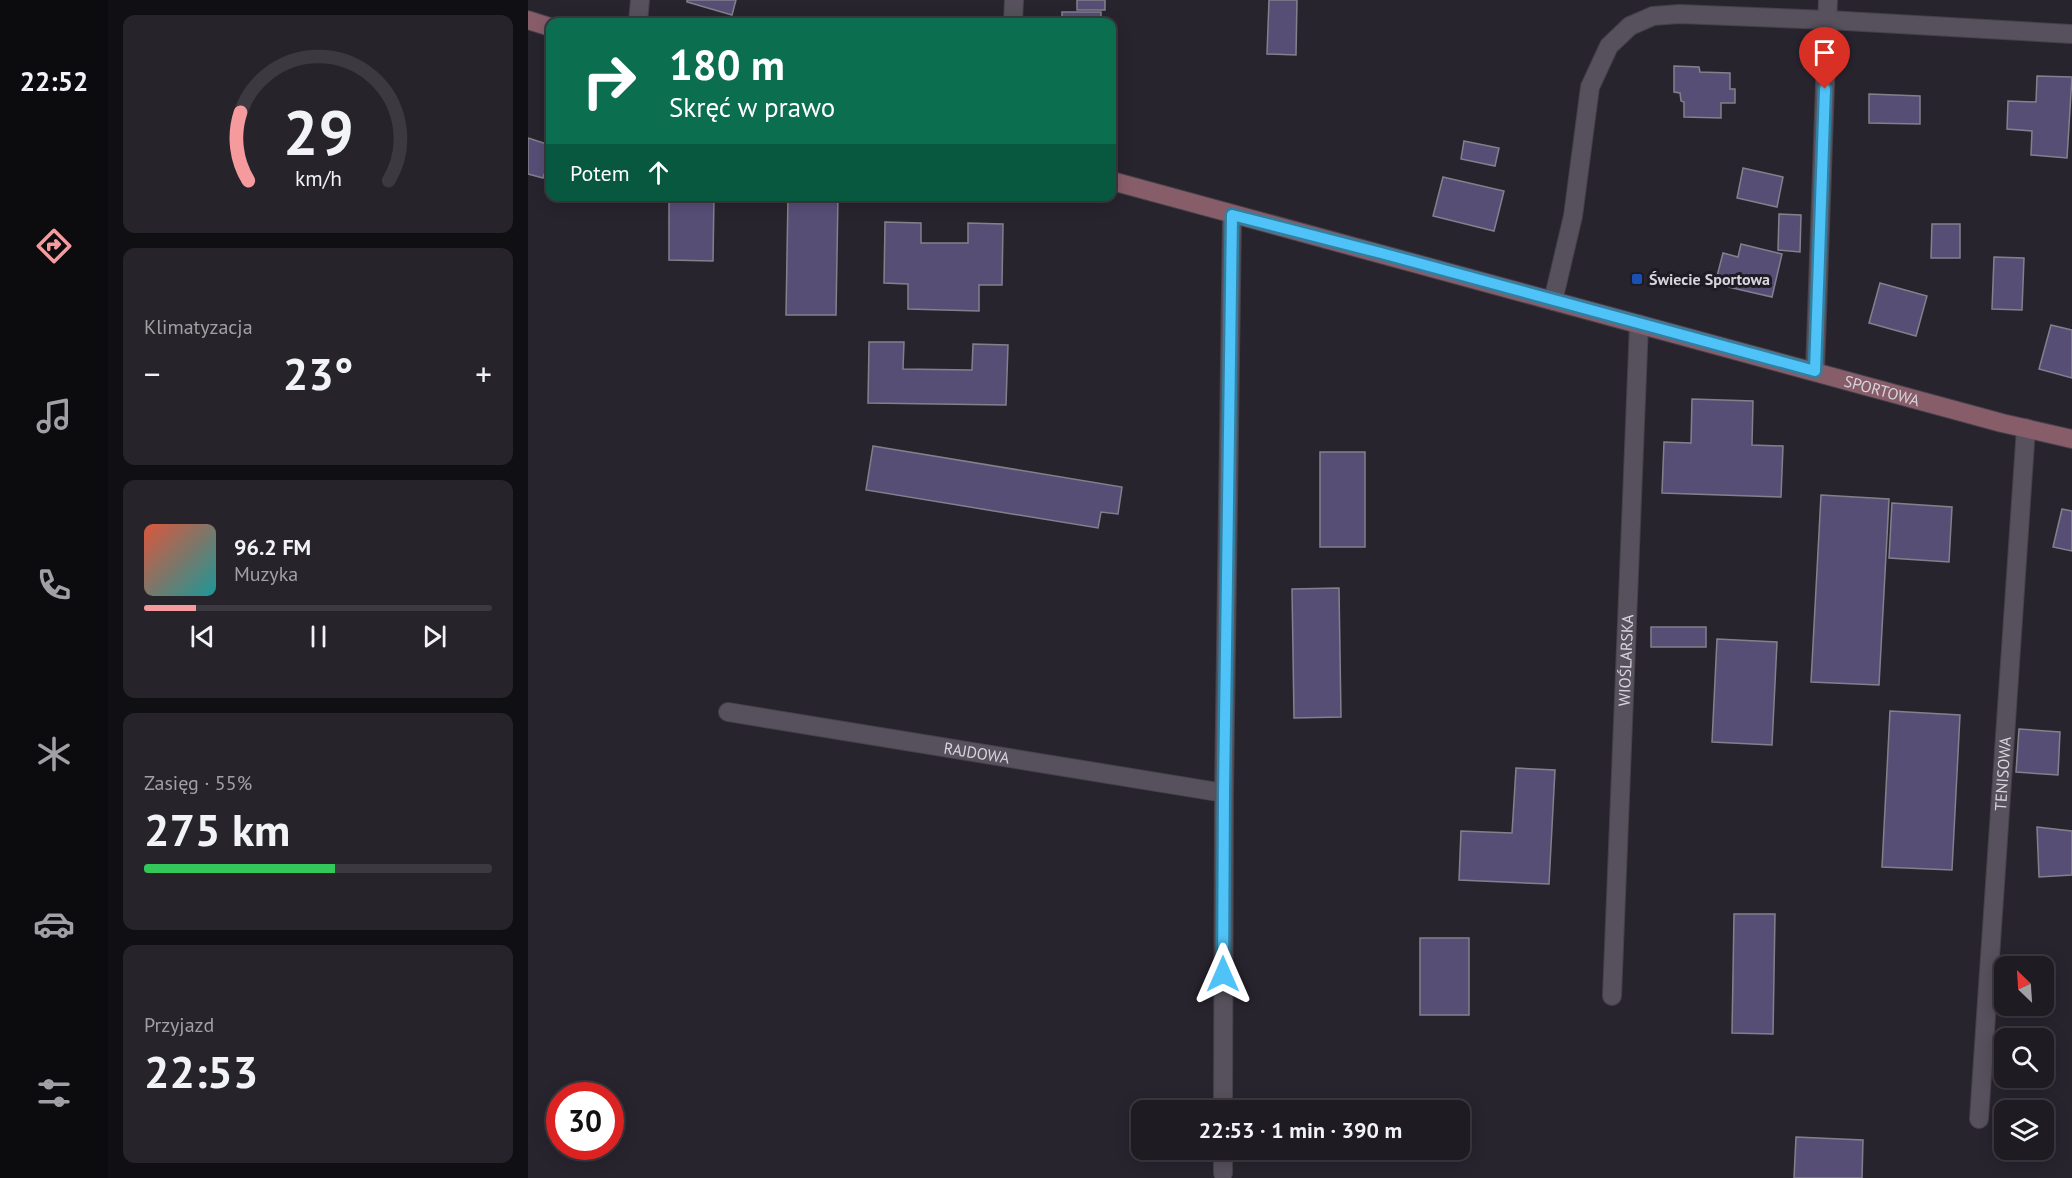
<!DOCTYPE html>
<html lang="pl">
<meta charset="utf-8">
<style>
body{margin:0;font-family:"PT Sans",sans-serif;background:#26242a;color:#f1f3f6;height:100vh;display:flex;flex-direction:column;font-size:22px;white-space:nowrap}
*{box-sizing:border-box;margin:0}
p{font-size:20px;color:#a1a1a5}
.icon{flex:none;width:33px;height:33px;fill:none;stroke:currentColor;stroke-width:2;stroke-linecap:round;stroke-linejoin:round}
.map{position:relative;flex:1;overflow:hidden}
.side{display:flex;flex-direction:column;gap:15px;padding:15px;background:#100f13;width:420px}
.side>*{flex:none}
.top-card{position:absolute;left:18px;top:18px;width:570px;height:183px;border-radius:12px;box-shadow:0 3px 15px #0003,0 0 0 2px #3c3940;background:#0b6e4f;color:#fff;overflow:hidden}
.needle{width:39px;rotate:335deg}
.fabs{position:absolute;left:1466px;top:956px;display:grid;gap:12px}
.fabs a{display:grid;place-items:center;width:60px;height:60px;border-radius:12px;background:#1e1b22;box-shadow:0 3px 15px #0003,0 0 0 2px #3c3940;font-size:30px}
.speed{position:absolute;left:18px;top:1082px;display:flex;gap:12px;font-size:30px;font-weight:700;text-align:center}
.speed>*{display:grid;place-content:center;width:78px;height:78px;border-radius:50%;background:#1e1b22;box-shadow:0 3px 15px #0003,0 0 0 2px #3c3940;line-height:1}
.speed .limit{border:9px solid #d22;background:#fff;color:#111}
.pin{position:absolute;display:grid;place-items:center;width:51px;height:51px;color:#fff;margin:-62px -26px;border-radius:50% 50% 50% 0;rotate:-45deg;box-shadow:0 0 6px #0007}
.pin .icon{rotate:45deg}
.me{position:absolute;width:66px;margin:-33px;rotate:0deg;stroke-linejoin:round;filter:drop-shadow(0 0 4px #0008)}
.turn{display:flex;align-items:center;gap:21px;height:126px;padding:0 24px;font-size:27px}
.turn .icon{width:78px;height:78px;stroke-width:2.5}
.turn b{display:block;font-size:42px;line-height:51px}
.then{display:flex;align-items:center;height:57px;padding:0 24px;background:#0003;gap:12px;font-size:22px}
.big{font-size:45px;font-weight:800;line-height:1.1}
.side .tile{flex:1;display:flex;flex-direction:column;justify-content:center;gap:9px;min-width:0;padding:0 21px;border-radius:12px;background:#26242a}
.side .dial{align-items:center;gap:0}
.dial svg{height:156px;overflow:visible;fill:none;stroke:#3c3940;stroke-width:7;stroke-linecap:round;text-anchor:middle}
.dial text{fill:#f1f3f6;stroke:none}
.song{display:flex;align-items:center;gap:18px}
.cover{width:72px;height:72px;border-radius:9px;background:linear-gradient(135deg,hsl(10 70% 55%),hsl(180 70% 35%))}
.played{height:6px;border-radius:3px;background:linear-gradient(90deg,#f59b9e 15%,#3c3940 15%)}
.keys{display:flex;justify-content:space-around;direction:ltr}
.heat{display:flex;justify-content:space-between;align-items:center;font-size:33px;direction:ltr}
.charge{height:9px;border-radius:4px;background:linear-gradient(90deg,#34c759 55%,#3c3940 0)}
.trip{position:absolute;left:603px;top:1100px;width:339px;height:60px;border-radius:12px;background:#1e1b22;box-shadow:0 3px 15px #0003,0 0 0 2px #3c3940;font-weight:800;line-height:60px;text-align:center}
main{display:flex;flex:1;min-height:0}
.dock{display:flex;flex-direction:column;width:108px;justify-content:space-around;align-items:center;background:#0c0b0e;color:#a1a1a5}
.dock .icon{width:42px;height:42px}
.dock .active{color:#f59b9e}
.dock b{font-size:27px;color:#f1f3f6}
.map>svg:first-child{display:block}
.building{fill:#574e76;stroke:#83808d;stroke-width:1.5}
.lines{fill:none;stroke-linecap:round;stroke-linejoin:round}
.street-casing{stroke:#444149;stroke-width:20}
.secondary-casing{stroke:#444149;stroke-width:20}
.street{stroke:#56515c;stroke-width:18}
.secondary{stroke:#875d69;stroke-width:18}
.route-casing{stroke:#337fa1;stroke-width:15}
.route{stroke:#4fc3f7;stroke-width:10}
.transit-dot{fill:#1a4fb4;stroke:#1f1b24;stroke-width:2}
.labels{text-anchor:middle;stroke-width:6;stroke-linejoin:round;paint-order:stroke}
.poi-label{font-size:16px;font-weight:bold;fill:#d7d4da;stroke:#1f1b24;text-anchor:start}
.street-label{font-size:16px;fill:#d7d4da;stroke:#1f1b24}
</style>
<main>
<nav class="dock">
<b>22:52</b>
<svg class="icon active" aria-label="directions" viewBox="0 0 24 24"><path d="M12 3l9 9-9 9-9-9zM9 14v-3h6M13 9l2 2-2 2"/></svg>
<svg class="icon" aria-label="music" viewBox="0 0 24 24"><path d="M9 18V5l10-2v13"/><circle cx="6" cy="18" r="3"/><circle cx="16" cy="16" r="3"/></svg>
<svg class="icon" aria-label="phone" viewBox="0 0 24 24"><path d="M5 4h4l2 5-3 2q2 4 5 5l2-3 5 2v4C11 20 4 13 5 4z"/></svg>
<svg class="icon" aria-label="climate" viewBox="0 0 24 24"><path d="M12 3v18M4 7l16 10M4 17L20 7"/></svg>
<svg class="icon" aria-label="car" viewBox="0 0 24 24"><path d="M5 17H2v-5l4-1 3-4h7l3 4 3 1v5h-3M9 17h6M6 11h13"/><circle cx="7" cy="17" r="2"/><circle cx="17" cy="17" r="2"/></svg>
<svg class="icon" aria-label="filters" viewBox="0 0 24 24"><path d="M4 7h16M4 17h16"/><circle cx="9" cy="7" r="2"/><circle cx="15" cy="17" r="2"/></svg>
</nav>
<section class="side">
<div class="tile dial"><svg viewBox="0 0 100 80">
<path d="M14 69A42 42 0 1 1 86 69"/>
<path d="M14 69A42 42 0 0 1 10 34" stroke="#f59b9e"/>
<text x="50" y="56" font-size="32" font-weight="700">29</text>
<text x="50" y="72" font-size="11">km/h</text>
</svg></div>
<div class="tile"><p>Klimatyzacja</p>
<div class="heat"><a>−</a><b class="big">23°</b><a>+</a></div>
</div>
<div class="tile">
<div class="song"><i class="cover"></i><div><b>96.2 FM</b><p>Muzyka</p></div></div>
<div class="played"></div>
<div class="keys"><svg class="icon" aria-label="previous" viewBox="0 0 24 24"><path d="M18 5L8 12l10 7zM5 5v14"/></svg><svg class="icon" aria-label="pause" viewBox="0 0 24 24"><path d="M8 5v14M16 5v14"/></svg><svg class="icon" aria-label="next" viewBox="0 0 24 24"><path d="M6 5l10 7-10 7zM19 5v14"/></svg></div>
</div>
<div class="tile"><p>Zasięg · 55%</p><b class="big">275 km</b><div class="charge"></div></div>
<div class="tile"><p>Przyjazd</p><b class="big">22:53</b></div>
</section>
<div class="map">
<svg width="1544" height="1178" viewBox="0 0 1544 1178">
<rect width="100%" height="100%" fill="#28242e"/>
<path class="building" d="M 159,0 L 208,0 L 204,15 L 159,2 Z
M 549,0 L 577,0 L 577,10 L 549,10 Z
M 741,0 L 769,0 L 768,55 L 739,54 Z
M 534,12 L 573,12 L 573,22 L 534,22 Z
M 1146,66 L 1171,67 L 1172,72 L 1202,73 L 1202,89 L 1207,89 L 1207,103 L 1193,103 L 1193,118 L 1156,117 L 1156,102 L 1153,101 L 1152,93 L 1146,92 Z
M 1509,76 L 1544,77 L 1539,158 L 1503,155 L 1504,131 L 1479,129 L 1480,101 L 1508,102 Z
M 1341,94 L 1392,96 L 1392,124 L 1341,123 Z
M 0,138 L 22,145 L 22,156 L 15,178 L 0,174 Z
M 936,141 L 971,148 L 967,166 L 933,159 Z
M 1215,168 L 1255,177 L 1249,207 L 1209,198 Z
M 915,177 L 976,191 L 966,231 L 905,216 Z
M 141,196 L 186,196 L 185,261 L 141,260 Z
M 260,196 L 310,196 L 308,315 L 258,315 Z
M 1251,214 L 1273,215 L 1272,252 L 1250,250 Z
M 357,222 L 393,223 L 393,243 L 440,243 L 440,223 L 475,224 L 474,285 L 451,285 L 451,311 L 380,309 L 380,284 L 356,283 Z
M 1404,224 L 1432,224 L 1432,258 L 1403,258 Z
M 1213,244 L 1254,254 L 1244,297 L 1187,284 L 1195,253 L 1210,257 Z
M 1466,257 L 1496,258 L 1494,310 L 1464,309 Z
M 1352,283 L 1399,296 L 1388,336 L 1341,323 Z
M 1523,325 L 1544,330 L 1544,378 L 1511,369 Z
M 341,342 L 376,342 L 375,369 L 444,370 L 445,344 L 480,345 L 478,405 L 340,403 Z
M 1164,399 L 1225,401 L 1224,445 L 1255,446 L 1253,497 L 1134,493 L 1136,442 L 1163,443 Z
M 345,446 L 594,487 L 590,514 L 573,512 L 570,528 L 338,490 Z
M 792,452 L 837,452 L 837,547 L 792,547 Z
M 1293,495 L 1361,499 L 1351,685 L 1283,682 Z
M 1364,503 L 1424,507 L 1421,562 L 1361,558 Z
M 1534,509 L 1544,511 L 1544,551 L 1525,547 Z
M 811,588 L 813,717 L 766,718 L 764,589 Z
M 1123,627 L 1178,627 L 1178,647 L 1123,647 Z
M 1189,639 L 1249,642 L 1244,745 L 1184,742 Z
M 1362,711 L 1432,715 L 1424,870 L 1354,867 Z
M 1491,729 L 1532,732 L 1530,775 L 1488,772 Z
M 988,768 L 1027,770 L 1021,884 L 931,880 L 933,831 L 984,833 Z
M 1509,827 L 1544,831 L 1544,875 L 1511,877 Z
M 1206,914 L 1247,914 L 1245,1034 L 1204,1033 Z
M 892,938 L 941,938 L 941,1015 L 892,1015 Z
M 1268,1137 L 1335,1140 L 1334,1178 L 1266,1178 Z"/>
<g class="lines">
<defs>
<g id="street">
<path d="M 110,22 L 112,0"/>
<path d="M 485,22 L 486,0"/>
<path d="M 1025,301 L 1045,216 L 1062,87 L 1081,46 L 1102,26 L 1125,16 L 1151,14 L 1300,20 L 1544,34"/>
<path d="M 1287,371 L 1300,0"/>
<path id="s1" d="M 200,712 L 696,793"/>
<path id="s2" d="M 1084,996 L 1111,324"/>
<path d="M 695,1110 L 696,793 L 704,215"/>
<path id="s3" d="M 1451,1119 L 1498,428"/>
<path d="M 695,1173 L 695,1149"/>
</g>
<g id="secondary">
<path d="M 0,20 L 22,27"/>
<path id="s4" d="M 584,181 L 1474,423 L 1544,439"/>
</g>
</defs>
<use href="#street" class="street-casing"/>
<use href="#secondary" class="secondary-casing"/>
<use href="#street" class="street"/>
<use href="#secondary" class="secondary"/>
</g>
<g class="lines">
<defs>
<path id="route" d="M 695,974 L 696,793 L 704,215 L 853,253 L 1287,371 L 1297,89"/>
</defs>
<use href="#route" class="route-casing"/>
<use href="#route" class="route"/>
</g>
<rect class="transit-dot" x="1103" y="273" width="12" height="12" rx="3"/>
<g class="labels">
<g class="poi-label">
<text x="1121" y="285">Świecie Sportowa</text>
</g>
<g class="street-label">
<text dy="6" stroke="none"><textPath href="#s4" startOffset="798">SPORTOWA</textPath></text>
<text dy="6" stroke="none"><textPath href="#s2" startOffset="336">WIOŚLARSKA</textPath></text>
<text dy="6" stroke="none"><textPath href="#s1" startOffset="252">RAJDOWA</textPath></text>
<text dy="6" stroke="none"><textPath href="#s3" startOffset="346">TENISOWA</textPath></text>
</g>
</g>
</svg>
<div class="fabs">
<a><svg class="needle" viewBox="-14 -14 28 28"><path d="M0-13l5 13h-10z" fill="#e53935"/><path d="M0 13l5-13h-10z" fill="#a1a1a5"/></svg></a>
<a><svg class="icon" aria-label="search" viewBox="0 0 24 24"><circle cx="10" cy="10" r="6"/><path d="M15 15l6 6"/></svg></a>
<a><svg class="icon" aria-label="layers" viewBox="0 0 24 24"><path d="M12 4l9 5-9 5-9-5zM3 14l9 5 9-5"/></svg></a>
</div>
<div class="speed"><div class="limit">30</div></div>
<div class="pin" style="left:1297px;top:89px;background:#d93025"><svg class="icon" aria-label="arrive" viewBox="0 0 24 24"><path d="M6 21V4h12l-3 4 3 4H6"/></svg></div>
<svg class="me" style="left:695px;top:974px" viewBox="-20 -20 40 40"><path d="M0-17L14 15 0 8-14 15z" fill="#4fc3f7" stroke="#fff" stroke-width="4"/></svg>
<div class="trip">22:53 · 1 min · 390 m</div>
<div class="top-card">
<div class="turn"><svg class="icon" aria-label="right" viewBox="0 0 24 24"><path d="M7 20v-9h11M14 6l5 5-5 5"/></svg><div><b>180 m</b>Skręć w prawo</div></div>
<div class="then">Potem<svg class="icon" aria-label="ahead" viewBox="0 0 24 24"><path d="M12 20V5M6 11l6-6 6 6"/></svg></div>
</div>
</div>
</main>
